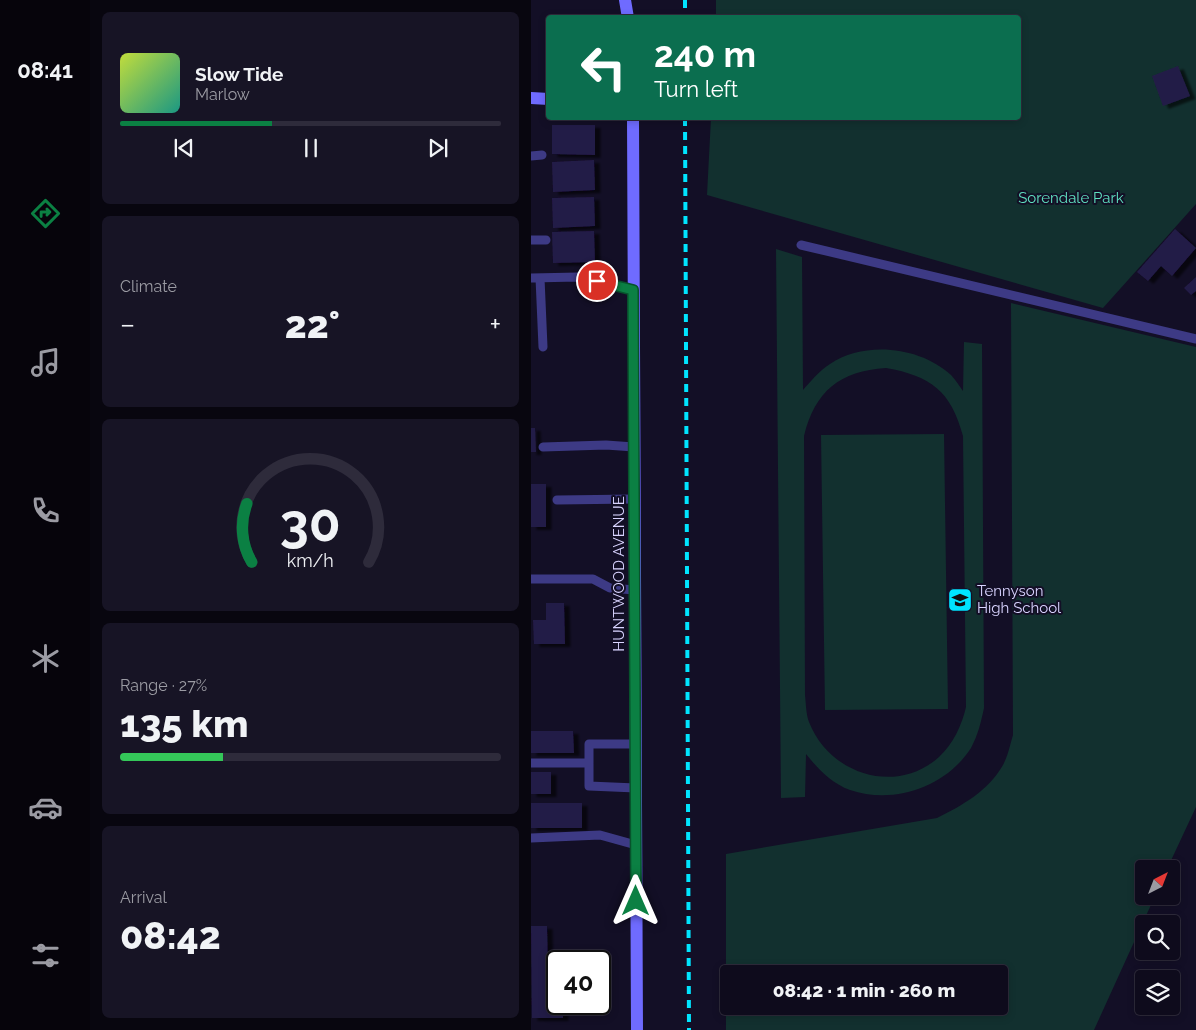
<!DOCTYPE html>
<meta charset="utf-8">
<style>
body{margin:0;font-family:Raleway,sans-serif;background:#171425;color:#f1f3f6;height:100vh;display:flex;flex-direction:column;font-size:19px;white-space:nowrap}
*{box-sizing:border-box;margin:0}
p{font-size:16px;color:#9b9ba3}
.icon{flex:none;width:28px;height:28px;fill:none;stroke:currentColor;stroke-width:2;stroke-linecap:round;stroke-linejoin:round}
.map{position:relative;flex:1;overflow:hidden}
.side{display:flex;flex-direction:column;gap:12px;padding:12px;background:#08060f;width:441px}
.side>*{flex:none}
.guide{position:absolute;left:15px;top:15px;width:475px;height:105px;border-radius:5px;box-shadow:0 2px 8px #0003,0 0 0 1px #2e2b3b;background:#0b6e4f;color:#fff;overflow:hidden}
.needle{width:32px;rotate:42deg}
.controls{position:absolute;left:604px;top:860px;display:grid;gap:10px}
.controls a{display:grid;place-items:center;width:45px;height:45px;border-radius:5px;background:#0e0b1c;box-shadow:0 2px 8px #0003,0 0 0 1px #2e2b3b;font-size:25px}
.speed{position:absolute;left:15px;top:950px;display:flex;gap:10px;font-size:25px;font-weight:700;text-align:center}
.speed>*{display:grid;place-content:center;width:65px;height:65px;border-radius:50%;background:#0e0b1c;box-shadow:0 2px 8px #0003,0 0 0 1px #2e2b3b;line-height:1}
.speed .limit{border:2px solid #111;border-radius:8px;background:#fff;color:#111}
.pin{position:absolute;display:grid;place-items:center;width:42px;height:42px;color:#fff;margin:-21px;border:2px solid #fff;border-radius:50%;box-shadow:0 1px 5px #0007}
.me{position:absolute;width:55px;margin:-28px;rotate:0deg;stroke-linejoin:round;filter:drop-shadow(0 0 4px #0008)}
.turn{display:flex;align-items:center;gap:18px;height:105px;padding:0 25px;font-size:22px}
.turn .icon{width:65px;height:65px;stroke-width:2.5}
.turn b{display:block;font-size:35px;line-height:42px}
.big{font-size:38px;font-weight:800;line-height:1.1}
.side .widget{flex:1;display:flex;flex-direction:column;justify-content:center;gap:8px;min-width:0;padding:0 18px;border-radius:8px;background:#171425}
.side .dial{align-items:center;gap:0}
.dial svg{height:130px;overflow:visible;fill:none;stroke:#2e2b3b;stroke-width:7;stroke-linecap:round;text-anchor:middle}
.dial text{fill:#f1f3f6;stroke:none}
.song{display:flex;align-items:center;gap:15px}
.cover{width:60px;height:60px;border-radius:8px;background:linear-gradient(135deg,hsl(70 70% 55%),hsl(170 70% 35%))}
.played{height:5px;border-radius:2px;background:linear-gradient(90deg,#0b8043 40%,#2e2b3b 40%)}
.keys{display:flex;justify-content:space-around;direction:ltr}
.heat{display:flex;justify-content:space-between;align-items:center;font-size:28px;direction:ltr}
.charge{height:8px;border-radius:4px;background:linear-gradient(90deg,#34c759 27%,#2e2b3b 0)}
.trip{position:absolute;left:189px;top:965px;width:288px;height:50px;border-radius:5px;background:#0e0b1c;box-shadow:0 2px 8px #0003,0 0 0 1px #2e2b3b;font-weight:800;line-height:50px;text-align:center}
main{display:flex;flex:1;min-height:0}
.menu{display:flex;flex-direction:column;width:90px;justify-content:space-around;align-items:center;background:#06040b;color:#9b9ba3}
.menu .icon{width:35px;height:35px}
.menu .selected{color:#0b8043}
.menu b{font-size:22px;color:#f1f3f6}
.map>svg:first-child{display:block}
.green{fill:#12302f;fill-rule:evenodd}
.building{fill:#241b47;filter:url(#shadow)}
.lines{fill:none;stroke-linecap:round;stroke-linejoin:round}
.lane{stroke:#3d3a85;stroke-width:9}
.secondary{stroke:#6f6bff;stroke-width:12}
.rail{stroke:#00e5ff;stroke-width:4;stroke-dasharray:8 6;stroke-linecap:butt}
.route-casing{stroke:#07532c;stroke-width:12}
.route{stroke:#0b8043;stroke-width:9}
.labels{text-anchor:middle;stroke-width:4;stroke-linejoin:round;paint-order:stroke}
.park-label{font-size:15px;fill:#5fe0c0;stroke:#130f26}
.street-label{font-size:15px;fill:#d9d4ff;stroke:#130f26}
.poi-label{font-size:15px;fill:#d9d4ff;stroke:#130f26;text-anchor:start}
</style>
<main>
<nav class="menu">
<b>08:41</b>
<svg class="icon selected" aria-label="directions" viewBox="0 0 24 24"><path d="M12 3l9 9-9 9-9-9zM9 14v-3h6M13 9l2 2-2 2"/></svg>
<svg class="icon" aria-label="music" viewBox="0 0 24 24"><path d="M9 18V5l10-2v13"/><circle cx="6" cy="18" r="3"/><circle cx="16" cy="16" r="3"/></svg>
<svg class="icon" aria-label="phone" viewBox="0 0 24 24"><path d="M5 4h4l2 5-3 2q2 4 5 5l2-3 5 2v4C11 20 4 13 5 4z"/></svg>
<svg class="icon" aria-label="climate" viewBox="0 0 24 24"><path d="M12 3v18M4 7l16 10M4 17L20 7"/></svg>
<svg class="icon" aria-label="car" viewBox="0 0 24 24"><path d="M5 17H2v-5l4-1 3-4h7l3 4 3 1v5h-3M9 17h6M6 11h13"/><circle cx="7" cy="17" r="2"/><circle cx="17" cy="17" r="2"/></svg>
<svg class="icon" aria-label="filters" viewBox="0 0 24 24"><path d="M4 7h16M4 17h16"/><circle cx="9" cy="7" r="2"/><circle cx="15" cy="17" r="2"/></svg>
</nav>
<section class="side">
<div class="widget">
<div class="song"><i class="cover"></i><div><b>Slow Tide</b><p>Marlow</p></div></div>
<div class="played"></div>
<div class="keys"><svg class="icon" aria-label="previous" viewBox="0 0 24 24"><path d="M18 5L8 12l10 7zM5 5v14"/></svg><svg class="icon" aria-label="pause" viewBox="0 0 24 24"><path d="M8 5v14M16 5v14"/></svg><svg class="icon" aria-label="next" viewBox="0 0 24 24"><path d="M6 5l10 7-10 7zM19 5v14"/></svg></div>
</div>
<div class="widget"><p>Climate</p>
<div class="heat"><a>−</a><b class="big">22°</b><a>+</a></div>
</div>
<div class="widget dial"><svg viewBox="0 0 100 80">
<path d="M14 69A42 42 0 1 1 86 69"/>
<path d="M14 69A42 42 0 0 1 11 33" stroke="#0b8043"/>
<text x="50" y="56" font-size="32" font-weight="700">30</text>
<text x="50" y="72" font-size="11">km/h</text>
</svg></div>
<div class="widget"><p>Range · 27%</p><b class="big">135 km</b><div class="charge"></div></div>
<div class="widget"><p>Arrival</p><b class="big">08:42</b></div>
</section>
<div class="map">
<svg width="665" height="1030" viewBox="0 0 665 1030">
<defs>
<filter id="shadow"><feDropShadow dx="5.5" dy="3" stdDeviation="1" flood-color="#0009"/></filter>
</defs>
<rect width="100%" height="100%" fill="#130f26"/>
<path class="green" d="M 185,0 L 665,0 L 665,204 L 572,308 L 176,195 L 180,118 L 488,118 L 488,18 L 185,17 Z
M 245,249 L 271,257 L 272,390 C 280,381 288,371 299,364 C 334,340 390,347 420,375 C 425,380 428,386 432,391 L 433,342 L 451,344 L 453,708 C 450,722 447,735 440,748 C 415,787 363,805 319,790 C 300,783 287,769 275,754 L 274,797 L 250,798 ZM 355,368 C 400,376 420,391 432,436 L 435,707 C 431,725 422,744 408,757 C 365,796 298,774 278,722 C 275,714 275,704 274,695 L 273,436 C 284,391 309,371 355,368 Z
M 480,303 L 665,347 L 665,807 L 636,869 L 612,869 L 612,896 L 624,896 L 563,1030 L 195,1030 L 195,854 L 406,818 C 432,805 457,791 472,765 C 477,756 479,745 482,735 ZM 198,974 L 468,974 L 468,1006 L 198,1006 Z
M 413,434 L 417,709 L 294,710 L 290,435 Z"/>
<path class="building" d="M 647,66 L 659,96 L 632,106 L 621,76 Z
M 21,125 L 64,125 L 64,155 L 21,154 Z
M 63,160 L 64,190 L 22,192 L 21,162 Z
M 63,197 L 64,226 L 22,228 L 21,198 Z
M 644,229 L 665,248 L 641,276 L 630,266 L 617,281 L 606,272 Z
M 63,231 L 64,262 L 22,263 L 21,232 Z
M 665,277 L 665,291 L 660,295 L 653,288 Z
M 0,428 L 4,428 L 5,452 L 0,452 Z
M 0,484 L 15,484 L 15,527 L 0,527 Z
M 15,603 L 33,603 L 34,644 L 3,644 L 2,620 L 15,620 Z
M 0,731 L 42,731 L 43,753 L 0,753 Z
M 0,772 L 20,772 L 20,794 L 0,794 Z
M 0,803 L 51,803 L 51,828 L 0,828 Z
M 0,926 L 16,926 L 17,971 L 26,971 L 26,1004 L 32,1004 L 32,1018 L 1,1018 Z"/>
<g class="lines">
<path class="lane" d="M 0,156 L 11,155
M 0,240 L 15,240
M 270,245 L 665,339
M 0,278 L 47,277 L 103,290
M 9,278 L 12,347
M 12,447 L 75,445 L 103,447
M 26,500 L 103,499
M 0,579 L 62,579 L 79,588 L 104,590
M 0,763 L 58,763
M 105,788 L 58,786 L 58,744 L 105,744
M 0,838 L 69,835 L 105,845"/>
<path class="secondary" d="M 94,0 L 97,18
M 0,98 L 18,99
M 102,118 L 106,1030"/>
<path class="rail" d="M 154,0 L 154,18
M 154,118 L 158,1030"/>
</g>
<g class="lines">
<defs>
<path id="route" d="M 66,281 L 102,290 L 105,901"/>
</defs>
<use href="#route" class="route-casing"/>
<use href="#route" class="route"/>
</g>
<defs>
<symbol id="school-square" viewBox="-11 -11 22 22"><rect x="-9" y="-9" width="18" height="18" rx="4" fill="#00e5ff" stroke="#130f26"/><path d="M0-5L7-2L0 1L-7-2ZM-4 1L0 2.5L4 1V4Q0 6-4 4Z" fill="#111"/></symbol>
</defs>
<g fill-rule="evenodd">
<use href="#school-square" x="415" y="586" width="28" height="28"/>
</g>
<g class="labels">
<g class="park-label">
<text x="540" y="203">Sorendale Park</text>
</g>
<g class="street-label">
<text transform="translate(88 574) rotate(-90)" y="5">HUNTWOOD AVENUE</text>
</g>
<g class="poi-label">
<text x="446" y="596">Tennyson<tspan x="446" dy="17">High School</tspan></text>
</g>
</g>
</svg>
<div class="controls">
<a><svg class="needle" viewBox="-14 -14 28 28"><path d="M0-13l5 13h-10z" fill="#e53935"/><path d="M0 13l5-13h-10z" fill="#9b9ba3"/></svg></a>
<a><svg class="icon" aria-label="search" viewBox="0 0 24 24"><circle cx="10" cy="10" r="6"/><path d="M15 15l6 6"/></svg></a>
<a><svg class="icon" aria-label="layers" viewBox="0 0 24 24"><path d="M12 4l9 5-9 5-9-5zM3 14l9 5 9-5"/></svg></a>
</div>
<div class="speed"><div class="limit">40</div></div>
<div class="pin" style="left:66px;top:281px;background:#d93025"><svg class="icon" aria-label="arrive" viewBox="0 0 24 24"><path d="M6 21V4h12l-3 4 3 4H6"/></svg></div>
<svg class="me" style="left:105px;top:901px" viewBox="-20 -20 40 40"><path d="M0-17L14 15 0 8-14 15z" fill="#0b8043" stroke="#fff" stroke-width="4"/></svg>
<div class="trip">08:42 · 1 min · 260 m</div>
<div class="guide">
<div class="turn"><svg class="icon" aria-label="left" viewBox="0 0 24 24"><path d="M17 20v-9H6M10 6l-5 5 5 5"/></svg><div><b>240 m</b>Turn left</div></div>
</div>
</div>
</main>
